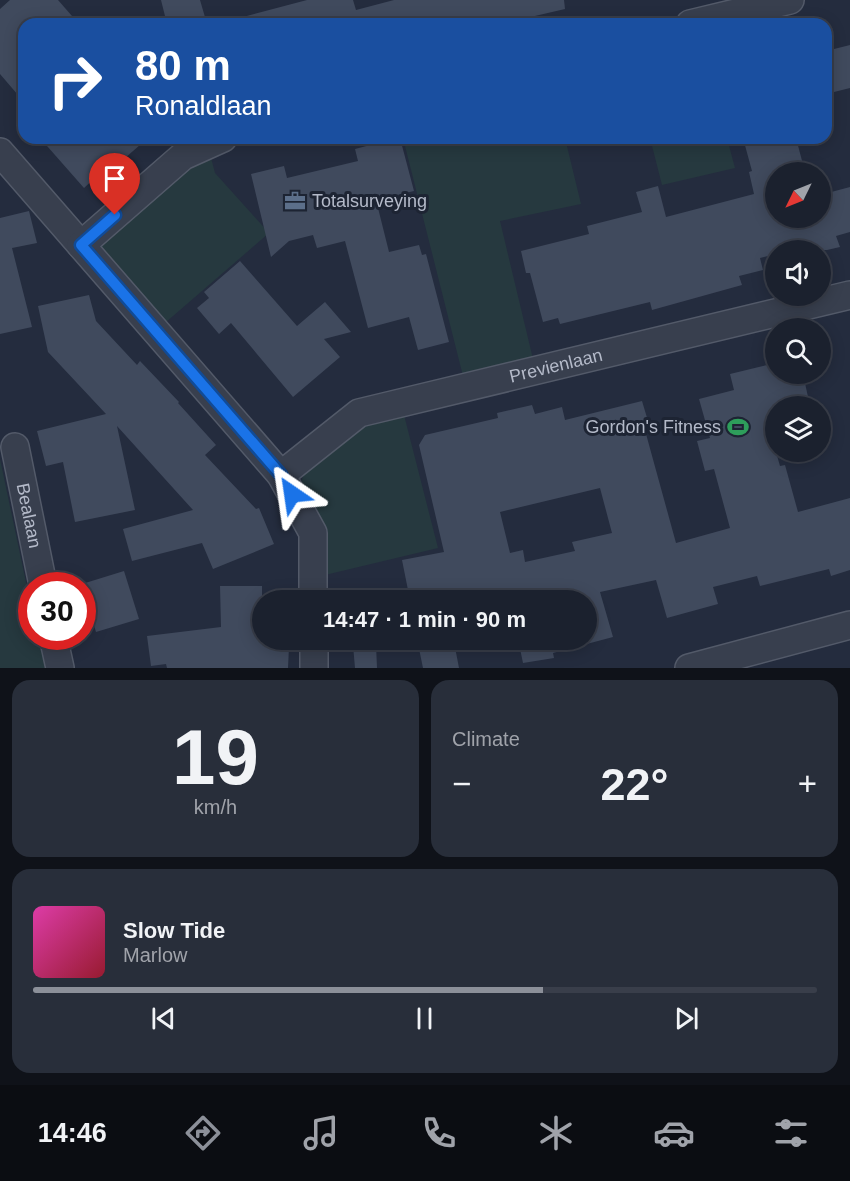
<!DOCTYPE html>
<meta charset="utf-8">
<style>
body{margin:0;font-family:Arial,sans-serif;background:#282e3a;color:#f1f3f6;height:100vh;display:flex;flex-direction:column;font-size:22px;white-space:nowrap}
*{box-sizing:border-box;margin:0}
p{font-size:20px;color:#a0a3aa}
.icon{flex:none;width:33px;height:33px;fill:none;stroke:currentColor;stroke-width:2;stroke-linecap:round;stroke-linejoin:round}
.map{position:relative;height:668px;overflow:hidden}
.details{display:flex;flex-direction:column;gap:12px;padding:12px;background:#0f1219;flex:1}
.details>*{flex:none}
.hud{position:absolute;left:18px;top:18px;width:814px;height:126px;border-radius:18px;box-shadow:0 3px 15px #0003,0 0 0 2px #393e4a;background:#1a4fa0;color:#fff;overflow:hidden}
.needle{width:39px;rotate:227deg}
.controls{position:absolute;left:765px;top:162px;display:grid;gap:12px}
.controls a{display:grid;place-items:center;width:66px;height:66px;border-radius:50%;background:#1b212e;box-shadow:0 3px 15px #0003,0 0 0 2px #393e4a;font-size:30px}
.speed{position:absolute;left:18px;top:572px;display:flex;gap:12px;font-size:30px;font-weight:700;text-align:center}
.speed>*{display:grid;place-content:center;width:78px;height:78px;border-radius:50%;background:#1b212e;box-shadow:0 3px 15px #0003,0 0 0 2px #393e4a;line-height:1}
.speed .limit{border:9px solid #d22;background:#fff;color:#111}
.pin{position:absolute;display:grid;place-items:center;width:51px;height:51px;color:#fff;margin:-62px -26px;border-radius:50% 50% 50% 0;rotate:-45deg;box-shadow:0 0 6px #0007}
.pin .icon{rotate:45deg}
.me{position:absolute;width:66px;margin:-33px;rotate:328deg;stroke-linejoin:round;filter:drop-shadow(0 0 4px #0008)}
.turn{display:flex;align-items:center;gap:21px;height:126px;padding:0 18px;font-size:27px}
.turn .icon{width:78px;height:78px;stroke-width:2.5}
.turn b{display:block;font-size:42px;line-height:51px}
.big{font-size:45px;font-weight:800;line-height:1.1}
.details .tile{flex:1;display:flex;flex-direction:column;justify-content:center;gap:9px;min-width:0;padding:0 21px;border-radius:18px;background:#282e3a}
.details .dial{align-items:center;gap:0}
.dial b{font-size:78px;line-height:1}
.song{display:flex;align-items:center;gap:18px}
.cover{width:72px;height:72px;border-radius:9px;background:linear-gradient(135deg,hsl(320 70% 55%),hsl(350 70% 35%))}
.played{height:6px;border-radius:3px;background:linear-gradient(90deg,#8c9099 65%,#393e4a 65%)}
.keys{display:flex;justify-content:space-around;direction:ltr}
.heat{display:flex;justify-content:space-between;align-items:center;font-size:33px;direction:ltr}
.details .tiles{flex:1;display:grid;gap:12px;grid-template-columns:1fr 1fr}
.tile:last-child{grid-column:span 2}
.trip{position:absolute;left:252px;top:590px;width:345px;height:60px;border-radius:30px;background:#1b212e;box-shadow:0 3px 15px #0003,0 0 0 2px #393e4a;font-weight:800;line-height:60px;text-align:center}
.tabs{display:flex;height:96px;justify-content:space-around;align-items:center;background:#0b0d12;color:#a0a3aa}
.tabs .icon{width:42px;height:42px}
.tabs .on{color:#8c9099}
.tabs b{font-size:27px;color:#f1f3f6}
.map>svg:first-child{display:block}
.green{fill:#26393f}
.building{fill:#404a5d;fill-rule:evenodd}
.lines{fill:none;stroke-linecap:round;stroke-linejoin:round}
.minor-casing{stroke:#535a69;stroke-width:30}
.minor{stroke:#383f4e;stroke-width:27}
.route-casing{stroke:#114b97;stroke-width:15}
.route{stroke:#1a73e8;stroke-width:10}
.labels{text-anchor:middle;stroke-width:6;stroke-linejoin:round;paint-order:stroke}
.poi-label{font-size:18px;fill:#b4bac9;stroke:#1d2433;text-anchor:start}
.street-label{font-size:18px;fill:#b4bac9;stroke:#1d2433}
</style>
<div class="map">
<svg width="850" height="668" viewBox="0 0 850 668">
<rect width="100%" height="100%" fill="#242c3e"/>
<path class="green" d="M 403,138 L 565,138 L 581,204 L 500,221 L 533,359 L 463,376 Z
M 650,138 L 727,138 L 735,168 L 662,185 Z
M 210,154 L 215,173 L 269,233 L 165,323 L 101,248 L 102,241 L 172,178 Z
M 403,411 L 438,548 L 325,575 C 320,556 300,496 302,480 C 305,464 357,427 372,420 C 382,416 393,414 403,411 Z
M 0,459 L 31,606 L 32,636 L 38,636 L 45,668 L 0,668 Z"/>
<path class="building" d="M 10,0 L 58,0 L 79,24 L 24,24 L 24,102 L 0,74 L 0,9 Z
M 161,0 L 200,0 L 207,24 L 167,24 Z
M 307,0 L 353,0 L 356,10 L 394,0 L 564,0 L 565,9 L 500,24 L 244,24 L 243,17 Z
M 850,45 L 850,88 L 826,94 L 826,51 Z
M 40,138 L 148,138 L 102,178 L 99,174 L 84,188 Z
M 397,138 L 400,138 L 414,191 L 376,200 L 389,252 L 419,245 L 422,255 L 426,254 L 449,342 L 418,350 L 409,317 L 368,328 L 345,241 L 317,248 L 313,235 L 289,241 L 271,257 L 251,174 L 284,166 L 287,178 L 358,161 L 355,149 Z
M 743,138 L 796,138 L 805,172 L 776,172 L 776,218 L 820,218 L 820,195 L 850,187 L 850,232 L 836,236 L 840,247 L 827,250 L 776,250 L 776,254 L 760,258 L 763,270 L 739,276 L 742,285 L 652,310 L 650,302 L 560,324 L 558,318 L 543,322 L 530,273 L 526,273 L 521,251 L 589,234 L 587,226 L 642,212 L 636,192 L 658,186 L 666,217 L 754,194 L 749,172 L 752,171 Z
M 29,211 L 37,243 L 12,248 L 32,327 L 0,334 L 0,218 Z
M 240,261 L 297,326 L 325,302 L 351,332 L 324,339 L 340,357 L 293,397 L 231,323 L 219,334 L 197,308 L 209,298 L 204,292 Z
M 89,295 L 96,321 L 137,365 L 140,361 L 179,402 L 178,403 L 216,445 L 205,455 L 256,509 L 259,508 L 274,544 L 213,569 L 202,543 L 132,561 L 123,529 L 193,510 L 117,426 L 135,510 L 75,522 L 63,462 L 46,466 L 37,431 L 106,414 L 48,352 L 38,306 Z
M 771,364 L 774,374 L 803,374 L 810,406 L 776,406 L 776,415 L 766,417 L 780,466 L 785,465 L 798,512 L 850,498 L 850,570 L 831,576 L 829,569 L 760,586 L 757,576 L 713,587 L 718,604 L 667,618 L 656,580 L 600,592 L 613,637 L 553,653 L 554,658 L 523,663 L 518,639 L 586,639 L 586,600 L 410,600 L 402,560 L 444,552 L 419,445 L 425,435 L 498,418 L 497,413 L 532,405 L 535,414 L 562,407 L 565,420 L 642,401 L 648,421 L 643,423 L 676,543 L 730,528 L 714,469 L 705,471 L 697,441 L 710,438 L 699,399 L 734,390 L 730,374 ZM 600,488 L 612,533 L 572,542 L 575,551 L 525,562 L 523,550 L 510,553 L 500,512 Z
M 124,571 L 139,619 L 96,632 L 89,609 L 82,611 L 82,584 Z
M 220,586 L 262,586 L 262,645 L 289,647 L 288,668 L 167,668 L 166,664 L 151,666 L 147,636 L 221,627 Z
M 417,639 L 471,639 L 454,642 L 459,668 L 423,668 Z
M 376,644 L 377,668 L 355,668 L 353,645 Z"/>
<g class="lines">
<defs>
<g id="minor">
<path d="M 690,24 L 790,0"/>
<path d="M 0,152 L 281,475 L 313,533 L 313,600"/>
<path d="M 81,245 L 183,156 L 223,138"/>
<path id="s1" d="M 15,447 L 43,585"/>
<path id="s2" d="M 281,475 L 359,413 L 850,295"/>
<path d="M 53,636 L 60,668"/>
<path d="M 314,639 L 314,668"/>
<path d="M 689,668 L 850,625"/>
</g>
</defs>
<use href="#minor" class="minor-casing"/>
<use href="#minor" class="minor"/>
</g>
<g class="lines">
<defs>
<path id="route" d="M 115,215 L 81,245 L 281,475 L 292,494"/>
</defs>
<use href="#route" class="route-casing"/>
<use href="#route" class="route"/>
</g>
<defs>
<symbol id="office-bare" viewBox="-9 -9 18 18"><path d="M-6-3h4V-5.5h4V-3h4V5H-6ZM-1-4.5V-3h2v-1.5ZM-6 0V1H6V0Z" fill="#5c6f8a" stroke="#1d2433" stroke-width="2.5" paint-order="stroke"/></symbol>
<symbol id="stadium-bare" viewBox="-9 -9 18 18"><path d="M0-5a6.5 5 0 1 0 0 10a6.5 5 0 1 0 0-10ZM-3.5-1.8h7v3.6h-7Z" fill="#2e9e5b" stroke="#1d2433" stroke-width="2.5" paint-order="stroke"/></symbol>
</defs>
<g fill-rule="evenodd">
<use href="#office-bare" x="280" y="186" width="30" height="30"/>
<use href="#stadium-bare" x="723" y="412" width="30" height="30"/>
</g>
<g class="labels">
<g class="poi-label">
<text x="312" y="207">Totalsurveying</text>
<text x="721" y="433" text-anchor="end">Gordon's Fitness</text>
</g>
<g class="street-label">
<text dy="6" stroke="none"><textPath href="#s2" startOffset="302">Previenlaan</textPath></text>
<text dy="6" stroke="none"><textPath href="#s1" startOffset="70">Bealaan</textPath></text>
</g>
</g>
</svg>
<div class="controls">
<a><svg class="needle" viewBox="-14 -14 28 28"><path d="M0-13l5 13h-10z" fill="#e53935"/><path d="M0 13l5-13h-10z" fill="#a0a3aa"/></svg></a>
<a><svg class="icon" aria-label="sound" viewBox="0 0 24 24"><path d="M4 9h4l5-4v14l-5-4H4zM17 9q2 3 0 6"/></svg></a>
<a><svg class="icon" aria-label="search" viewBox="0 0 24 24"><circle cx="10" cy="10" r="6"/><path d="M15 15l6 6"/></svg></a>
<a><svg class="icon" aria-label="layers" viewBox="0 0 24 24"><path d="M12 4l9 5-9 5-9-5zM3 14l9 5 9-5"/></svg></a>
</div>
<div class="speed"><div class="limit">30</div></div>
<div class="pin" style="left:115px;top:215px;background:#d93025"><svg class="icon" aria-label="arrive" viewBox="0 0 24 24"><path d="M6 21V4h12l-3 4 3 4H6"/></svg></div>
<svg class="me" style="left:292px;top:494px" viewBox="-20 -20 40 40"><path d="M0-17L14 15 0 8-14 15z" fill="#1a73e8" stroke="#fff" stroke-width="4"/></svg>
<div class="trip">14:47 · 1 min · 90 m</div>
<div class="hud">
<div class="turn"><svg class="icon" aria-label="right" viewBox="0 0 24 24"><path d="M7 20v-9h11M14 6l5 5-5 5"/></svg><div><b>80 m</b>Ronaldlaan</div></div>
</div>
</div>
<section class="details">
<div class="tiles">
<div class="tile dial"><b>19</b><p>km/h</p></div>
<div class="tile"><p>Climate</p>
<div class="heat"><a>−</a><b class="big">22°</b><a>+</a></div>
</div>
<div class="tile">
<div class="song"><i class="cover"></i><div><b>Slow Tide</b><p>Marlow</p></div></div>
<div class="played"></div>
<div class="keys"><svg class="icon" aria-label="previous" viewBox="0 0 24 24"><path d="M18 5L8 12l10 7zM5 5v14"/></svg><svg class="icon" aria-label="pause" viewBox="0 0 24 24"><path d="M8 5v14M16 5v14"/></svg><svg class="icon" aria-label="next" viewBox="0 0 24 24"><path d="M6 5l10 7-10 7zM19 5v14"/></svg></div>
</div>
</div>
</section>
<nav class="tabs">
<b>14:46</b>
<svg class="icon on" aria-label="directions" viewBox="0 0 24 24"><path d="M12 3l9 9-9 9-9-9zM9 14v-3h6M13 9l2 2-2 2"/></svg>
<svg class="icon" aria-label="music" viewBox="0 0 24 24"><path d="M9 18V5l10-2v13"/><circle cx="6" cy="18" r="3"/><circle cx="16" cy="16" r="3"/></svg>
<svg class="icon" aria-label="phone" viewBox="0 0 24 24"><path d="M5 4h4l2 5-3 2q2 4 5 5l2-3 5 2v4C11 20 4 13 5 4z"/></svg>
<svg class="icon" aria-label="climate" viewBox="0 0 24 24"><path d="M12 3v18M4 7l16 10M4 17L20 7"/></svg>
<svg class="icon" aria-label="car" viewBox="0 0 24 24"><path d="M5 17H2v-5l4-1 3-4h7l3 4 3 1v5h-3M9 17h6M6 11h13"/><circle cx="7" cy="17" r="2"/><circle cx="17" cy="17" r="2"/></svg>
<svg class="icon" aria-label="filters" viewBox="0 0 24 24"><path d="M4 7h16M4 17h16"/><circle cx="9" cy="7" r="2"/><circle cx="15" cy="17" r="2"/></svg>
</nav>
